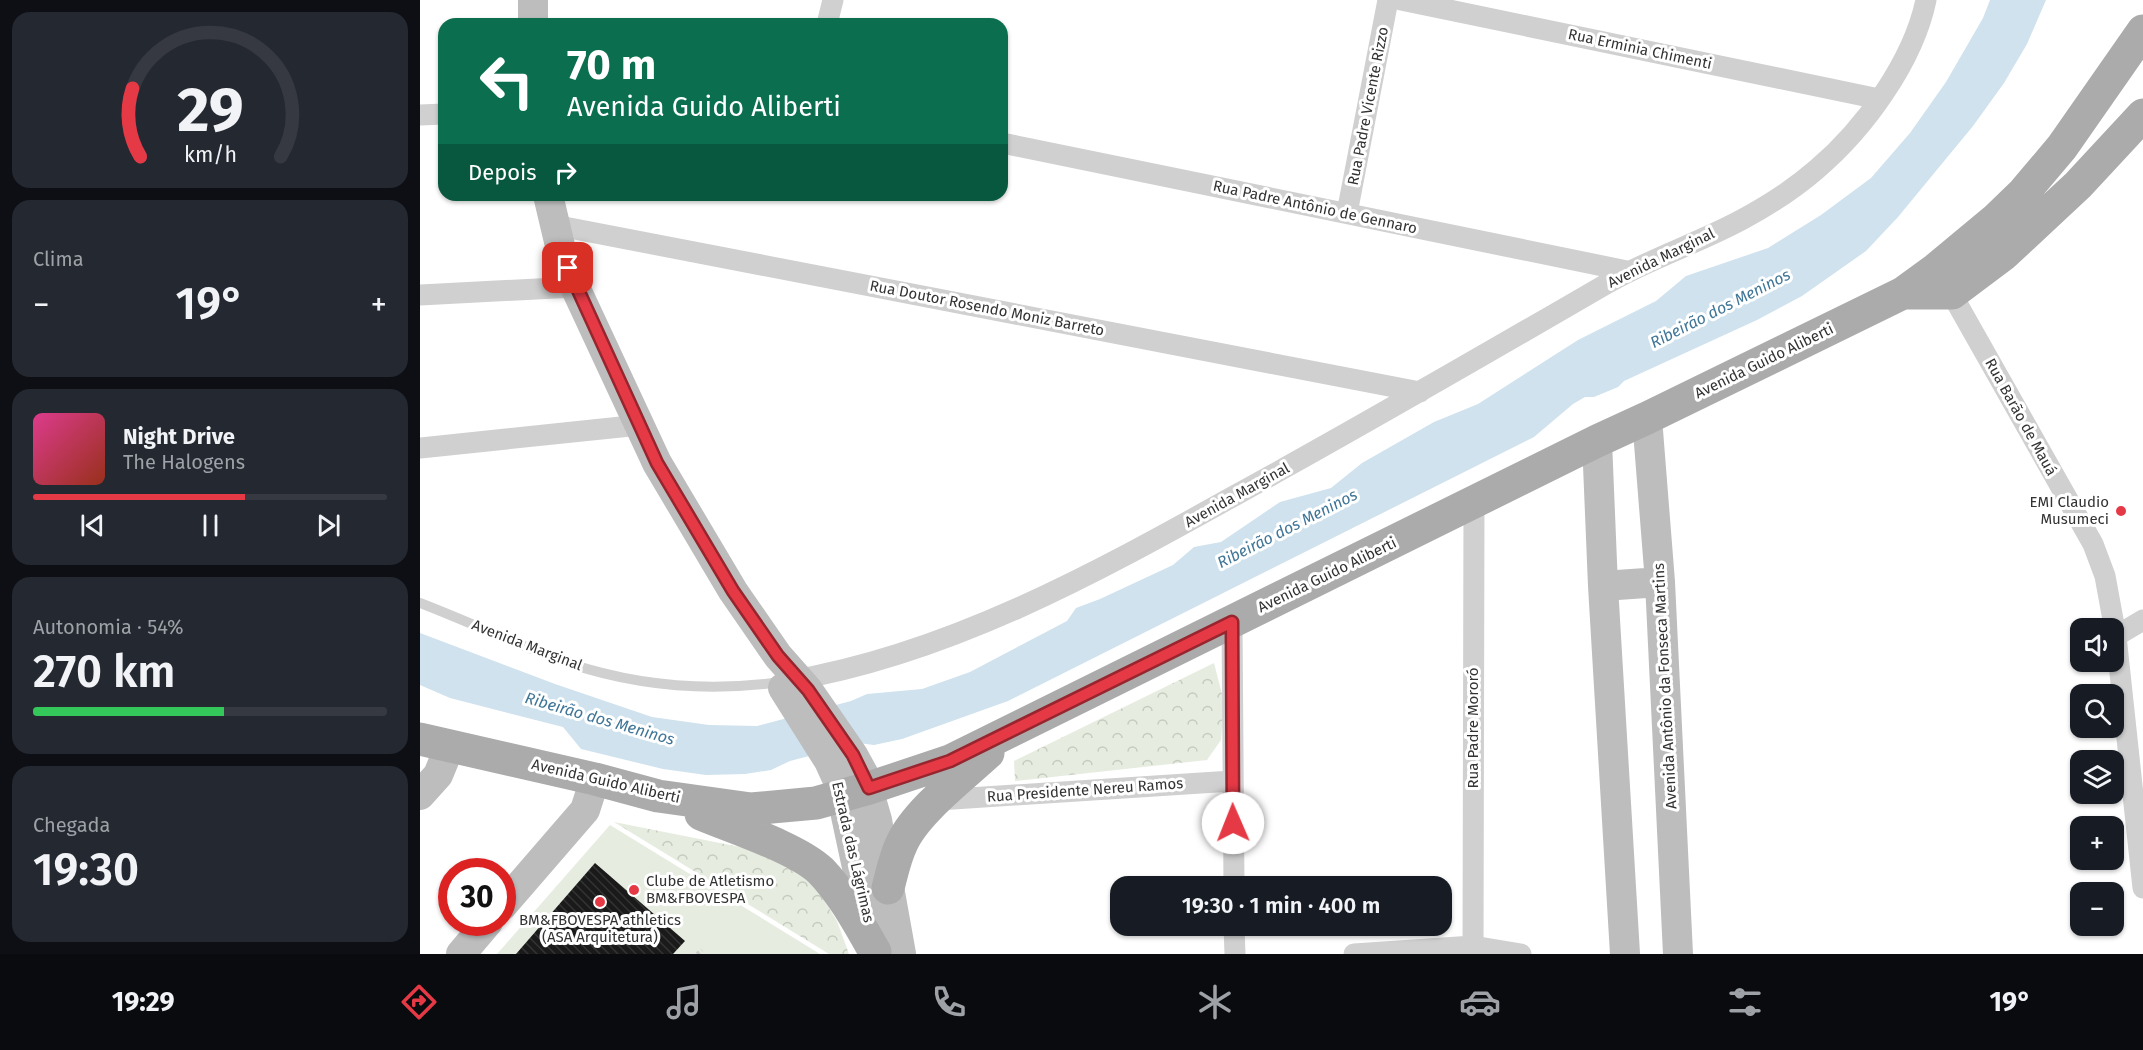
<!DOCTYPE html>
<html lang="pt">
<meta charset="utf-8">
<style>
body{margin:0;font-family:"Fira Sans",sans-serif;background:#242831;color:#f1f3f6;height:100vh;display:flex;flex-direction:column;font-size:22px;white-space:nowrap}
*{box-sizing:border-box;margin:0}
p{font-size:20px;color:#9ea1a6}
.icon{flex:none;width:33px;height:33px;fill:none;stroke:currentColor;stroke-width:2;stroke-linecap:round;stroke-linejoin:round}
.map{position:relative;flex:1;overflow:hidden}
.drawer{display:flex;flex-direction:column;gap:12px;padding:12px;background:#0d0f14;width:420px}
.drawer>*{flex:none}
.guide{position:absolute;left:18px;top:18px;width:570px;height:183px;border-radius:18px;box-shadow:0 2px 4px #0004;background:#0b6e4f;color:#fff;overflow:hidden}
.fabs{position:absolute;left:1650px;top:618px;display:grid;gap:12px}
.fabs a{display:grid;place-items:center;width:54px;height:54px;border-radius:12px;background:#171b24;box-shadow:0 2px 4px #0004;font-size:30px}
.speed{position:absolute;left:18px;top:858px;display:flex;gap:12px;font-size:30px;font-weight:700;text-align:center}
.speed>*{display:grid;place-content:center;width:78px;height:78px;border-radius:50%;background:#171b24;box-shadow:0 2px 4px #0004;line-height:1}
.speed .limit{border:9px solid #d22;background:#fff;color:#111}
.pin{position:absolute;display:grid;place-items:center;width:51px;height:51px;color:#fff;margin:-26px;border-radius:12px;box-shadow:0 3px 9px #0006}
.me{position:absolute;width:66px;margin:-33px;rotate:359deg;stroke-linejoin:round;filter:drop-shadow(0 0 4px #0008)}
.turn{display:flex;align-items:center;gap:21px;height:126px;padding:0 30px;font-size:27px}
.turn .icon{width:78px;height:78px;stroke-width:2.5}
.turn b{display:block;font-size:42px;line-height:51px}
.then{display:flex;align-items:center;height:57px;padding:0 30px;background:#0003;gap:12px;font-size:22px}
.big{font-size:45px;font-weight:600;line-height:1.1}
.drawer .tile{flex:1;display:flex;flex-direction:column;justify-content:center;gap:9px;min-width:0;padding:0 21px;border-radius:18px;background:#242831}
.drawer .dial{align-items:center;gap:0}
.dial svg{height:156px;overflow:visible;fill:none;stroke:#363941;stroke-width:7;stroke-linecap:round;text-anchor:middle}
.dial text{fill:#f1f3f6;stroke:none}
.song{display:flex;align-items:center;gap:18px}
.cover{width:72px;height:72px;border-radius:9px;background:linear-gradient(135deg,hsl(330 70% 55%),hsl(10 70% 35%))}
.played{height:6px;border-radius:3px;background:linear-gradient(90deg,#e63946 60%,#363941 60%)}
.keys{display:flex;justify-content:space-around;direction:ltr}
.heat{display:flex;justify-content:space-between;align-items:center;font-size:33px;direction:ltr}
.charge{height:9px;border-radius:4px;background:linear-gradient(90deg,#34c759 54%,#363941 0)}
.trip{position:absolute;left:690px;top:876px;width:342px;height:60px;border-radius:18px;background:#171b24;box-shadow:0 2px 4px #0004;font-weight:600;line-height:60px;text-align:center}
.dock{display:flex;height:96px;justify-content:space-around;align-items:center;background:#090b0e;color:#9ea1a6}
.dock .icon{width:42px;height:42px}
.dock .selected{color:#e63946}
.dock b{font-size:27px;color:#f1f3f6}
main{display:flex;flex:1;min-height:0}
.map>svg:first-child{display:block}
.park{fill:url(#park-crowns)}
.pitch{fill:#e6ecdf}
.water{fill:#cfe2ee}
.building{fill:url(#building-back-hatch)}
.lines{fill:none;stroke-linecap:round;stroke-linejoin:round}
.path{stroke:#cdcdcd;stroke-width:4;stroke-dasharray:3 3;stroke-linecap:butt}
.lane{stroke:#d0d0d0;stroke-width:10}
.street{stroke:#d0d0d0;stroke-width:21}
.secondary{stroke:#bdbdbd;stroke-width:30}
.primary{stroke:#ababab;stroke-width:33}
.route-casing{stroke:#96252e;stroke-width:15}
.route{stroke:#e63946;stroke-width:10}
.poi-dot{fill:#e63946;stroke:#fff;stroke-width:2}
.labels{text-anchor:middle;stroke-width:6;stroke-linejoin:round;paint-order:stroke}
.street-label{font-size:15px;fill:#333;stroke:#fff}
.poi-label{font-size:15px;fill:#333;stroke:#fff;text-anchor:end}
.water-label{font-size:16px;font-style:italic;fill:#3f7597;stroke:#fff}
</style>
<main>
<section class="drawer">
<div class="tile dial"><svg viewBox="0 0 100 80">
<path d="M14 69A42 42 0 1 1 86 69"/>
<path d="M14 69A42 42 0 0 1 10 34" stroke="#e63946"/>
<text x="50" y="56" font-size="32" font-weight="700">29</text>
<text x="50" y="72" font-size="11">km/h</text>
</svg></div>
<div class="tile"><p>Clima</p>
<div class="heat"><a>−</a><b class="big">19°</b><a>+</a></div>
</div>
<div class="tile">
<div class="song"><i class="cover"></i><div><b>Night Drive</b><p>The Halogens</p></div></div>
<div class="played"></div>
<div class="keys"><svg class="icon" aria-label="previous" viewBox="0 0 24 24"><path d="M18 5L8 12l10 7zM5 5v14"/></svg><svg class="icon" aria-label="pause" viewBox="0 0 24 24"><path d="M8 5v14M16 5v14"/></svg><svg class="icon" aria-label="next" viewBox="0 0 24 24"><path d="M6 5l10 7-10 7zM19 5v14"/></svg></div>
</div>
<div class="tile"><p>Autonomia · 54%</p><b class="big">270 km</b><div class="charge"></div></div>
<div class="tile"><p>Chegada</p><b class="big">19:30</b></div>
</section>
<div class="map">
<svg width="1723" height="954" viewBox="0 0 1723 954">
<defs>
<pattern id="park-crowns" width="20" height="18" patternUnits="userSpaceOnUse" patternTransform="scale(1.5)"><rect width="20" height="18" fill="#e6ecdf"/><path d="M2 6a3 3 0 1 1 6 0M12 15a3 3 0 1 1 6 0" fill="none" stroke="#c6cbc0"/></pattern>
<pattern id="building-back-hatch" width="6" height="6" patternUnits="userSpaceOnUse" patternTransform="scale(1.5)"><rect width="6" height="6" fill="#1a1a1a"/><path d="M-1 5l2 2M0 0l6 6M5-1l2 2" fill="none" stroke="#333"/></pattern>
</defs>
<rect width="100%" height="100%" fill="#fff"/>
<path class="park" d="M 794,663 L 804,702 L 801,740 L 787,760 L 595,781 L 594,761 Z
M 194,822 L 356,854 L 389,876 L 417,921 L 429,954 L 409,954 Z"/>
<path class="pitch" d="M 190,825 L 400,954 L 77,954 Z"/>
<path class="water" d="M 1570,0 L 1626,0 L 1607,44 L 1584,83 L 1553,126 L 1478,217 L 1446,251 L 1382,296 L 1337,320 L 1204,381 L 1198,387 L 1174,397 L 1165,397 L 1153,404 L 1114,437 L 588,701 L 482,739 L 454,745 L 439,743 L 370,761 L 351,770 L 325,774 L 286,775 L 243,769 L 161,749 L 143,727 L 30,698 L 0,685 L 0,633 L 135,684 L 232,717 L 289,725 L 337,726 L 431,701 L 447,694 L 502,689 L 550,672 L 647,621 L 656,608 L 680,599 L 753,565 L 774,547 L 801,542 L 860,502 L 911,488 L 942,463 L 1014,422 L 1058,404 L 1158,340 L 1236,301 L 1266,276 L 1348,248 L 1401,215 L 1451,178 L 1490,133 L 1526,82 L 1563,18 Z"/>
<path class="building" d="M 175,863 L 265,941 L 253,954 L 96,954 Z"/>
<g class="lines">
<path class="path" d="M 277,954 L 282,950"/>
<path class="lane" d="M 0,603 C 49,622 98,645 148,663 C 217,686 288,692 360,682"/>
<path class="street" d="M 981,0 L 1459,99
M 407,24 L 413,0
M 0,115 L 24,114
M 582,143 L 1207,271
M 927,213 L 968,0
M 134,225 L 1000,392
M 1526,284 L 1673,544 L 1685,576 L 1696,636 L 1723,888
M 0,295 L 155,287
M 0,448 L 220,425
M 812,622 L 814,886
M 1696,636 L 1723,620
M 369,681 C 529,654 674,574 814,496 C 940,427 1064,355 1188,283 C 1231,258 1279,243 1323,219 C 1349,205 1374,189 1397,169 C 1444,129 1493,62 1506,0
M 518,800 L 812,781
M 814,926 L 815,954
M 934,954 L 1053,946 L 1101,954
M 1053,954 L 1054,502"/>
<path class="secondary" d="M 113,24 L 113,0
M 128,195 L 141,250 L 155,287 L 237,463 L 313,591 L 358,656 L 388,690 L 433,755 L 444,775 L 457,820 L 481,954
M 1227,418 L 1240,582 L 1258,954
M 1177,441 L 1183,586 L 1205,954
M 1183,586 L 1240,582
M 363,688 L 409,761 L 419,783 L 453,942
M 0,795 L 18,775 L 30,746
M 82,906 L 165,810 L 175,779
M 41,954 L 68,922"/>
<path class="primary" d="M 1483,293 L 1532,293 L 1584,254 L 1658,185 L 1723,115
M 0,739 L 175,779 L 238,796 L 331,809 L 396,803 L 449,788 L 530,761 L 1177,441 L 1227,418 L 1483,293 L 1516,269 L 1575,220 L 1604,192 L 1642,147 L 1723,31
M 281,814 C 314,828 377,848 401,871 C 423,894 439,924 455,952
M 468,888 C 472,873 475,857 482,843 C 496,812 542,777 568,753"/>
</g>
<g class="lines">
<defs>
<path id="route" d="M 148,268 L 237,463 L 313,591 L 358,656 L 388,690 L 433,755 L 449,788 L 530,761 L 812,622 L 813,823"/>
</defs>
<use href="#route" class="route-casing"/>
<use href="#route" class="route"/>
</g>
<g class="poi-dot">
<circle cx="1701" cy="511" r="6"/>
<circle cx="214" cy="890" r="6"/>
<circle cx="180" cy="902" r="6"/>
</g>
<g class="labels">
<g class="street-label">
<text transform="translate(1220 49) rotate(12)" y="5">Rua Erminia Chimenti</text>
<text transform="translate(948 106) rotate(-79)" y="5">Rua Padre Vicente Rizzo</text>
<text transform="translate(895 207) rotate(12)" y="5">Rua Padre Antônio de Gennaro</text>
<text transform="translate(1241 258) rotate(-26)" y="5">Avenida Marginal</text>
<text transform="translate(567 308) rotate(11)" y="5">Rua Doutor Rosendo Moniz Barreto</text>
<text transform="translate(1344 361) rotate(-26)" y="5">Avenida Guido Aliberti</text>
<text transform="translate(1601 417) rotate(61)" y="5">Rua Barão de Mauá</text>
<text transform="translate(817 495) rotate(-29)" y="5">Avenida Marginal</text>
<text transform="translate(907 575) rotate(-26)" y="5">Avenida Guido Aliberti</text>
<text transform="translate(107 645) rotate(21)" y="5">Avenida Marginal</text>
<text transform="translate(1245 686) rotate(-93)" y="5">Avenida Antônio da Fonseca Martins</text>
<text transform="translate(1053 728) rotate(-90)" y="5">Rua Padre Mororó</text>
<text transform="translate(186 781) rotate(13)" y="5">Avenida Guido Aliberti</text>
<text transform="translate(665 790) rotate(-4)" y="5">Rua Presidente Nereu Ramos</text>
<text transform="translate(433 852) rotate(77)" y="5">Estrada das Lágrimas</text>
</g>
<g class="poi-label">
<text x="1689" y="507">EMI Claudio<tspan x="1689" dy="17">Musumeci</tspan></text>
<text x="226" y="886" text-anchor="start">Clube de Atletismo<tspan x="226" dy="17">BM&amp;FBOVESPA</tspan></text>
<text x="180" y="925" text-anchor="middle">BM&amp;FBOVESPA athletics<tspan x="180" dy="17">(ASA Arquitetura)</tspan></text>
</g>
<g class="water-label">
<text transform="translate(1300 308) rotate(-27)" y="6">Ribeirão dos Meninos</text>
<text transform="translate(867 528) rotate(-27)" y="6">Ribeirão dos Meninos</text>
<text transform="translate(180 718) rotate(16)" y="6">Ribeirão dos Meninos</text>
</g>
</g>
</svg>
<div class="fabs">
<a><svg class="icon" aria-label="sound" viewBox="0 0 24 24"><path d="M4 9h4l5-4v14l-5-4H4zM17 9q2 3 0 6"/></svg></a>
<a><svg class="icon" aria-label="search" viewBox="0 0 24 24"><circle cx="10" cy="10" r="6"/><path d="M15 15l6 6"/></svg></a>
<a><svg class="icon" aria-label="layers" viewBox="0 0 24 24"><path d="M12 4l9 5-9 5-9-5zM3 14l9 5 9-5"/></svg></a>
<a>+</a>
<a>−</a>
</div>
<div class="speed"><div class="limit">30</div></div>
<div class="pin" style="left:148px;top:268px;background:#d93025"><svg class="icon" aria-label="arrive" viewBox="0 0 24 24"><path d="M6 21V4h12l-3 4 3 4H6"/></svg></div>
<svg class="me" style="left:813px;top:823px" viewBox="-20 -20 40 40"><circle r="19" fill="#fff"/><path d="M0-13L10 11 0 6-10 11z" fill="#e63946"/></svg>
<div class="trip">19:30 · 1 min · 400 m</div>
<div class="guide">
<div class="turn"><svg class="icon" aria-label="left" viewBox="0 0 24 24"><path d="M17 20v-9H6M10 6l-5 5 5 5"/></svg><div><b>70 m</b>Avenida Guido Aliberti</div></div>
<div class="then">Depois<svg class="icon" aria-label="right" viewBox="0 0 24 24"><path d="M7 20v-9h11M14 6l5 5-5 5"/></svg></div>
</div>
</div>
</main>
<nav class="dock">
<b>19:29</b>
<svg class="icon selected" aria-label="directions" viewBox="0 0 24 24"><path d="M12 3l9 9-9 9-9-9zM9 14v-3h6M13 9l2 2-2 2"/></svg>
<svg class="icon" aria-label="music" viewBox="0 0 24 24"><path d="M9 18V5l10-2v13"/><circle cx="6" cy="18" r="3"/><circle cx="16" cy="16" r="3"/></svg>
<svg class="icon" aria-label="phone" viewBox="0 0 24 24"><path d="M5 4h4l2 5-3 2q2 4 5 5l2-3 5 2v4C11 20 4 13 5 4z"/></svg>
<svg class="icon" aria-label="climate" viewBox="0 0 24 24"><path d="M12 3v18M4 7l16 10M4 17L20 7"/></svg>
<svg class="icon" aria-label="car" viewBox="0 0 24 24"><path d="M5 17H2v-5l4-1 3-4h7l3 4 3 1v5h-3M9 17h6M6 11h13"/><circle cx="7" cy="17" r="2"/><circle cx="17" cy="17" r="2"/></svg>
<svg class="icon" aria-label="filters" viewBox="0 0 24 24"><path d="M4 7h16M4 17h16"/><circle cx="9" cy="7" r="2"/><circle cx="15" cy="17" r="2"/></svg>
<b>19°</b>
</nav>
